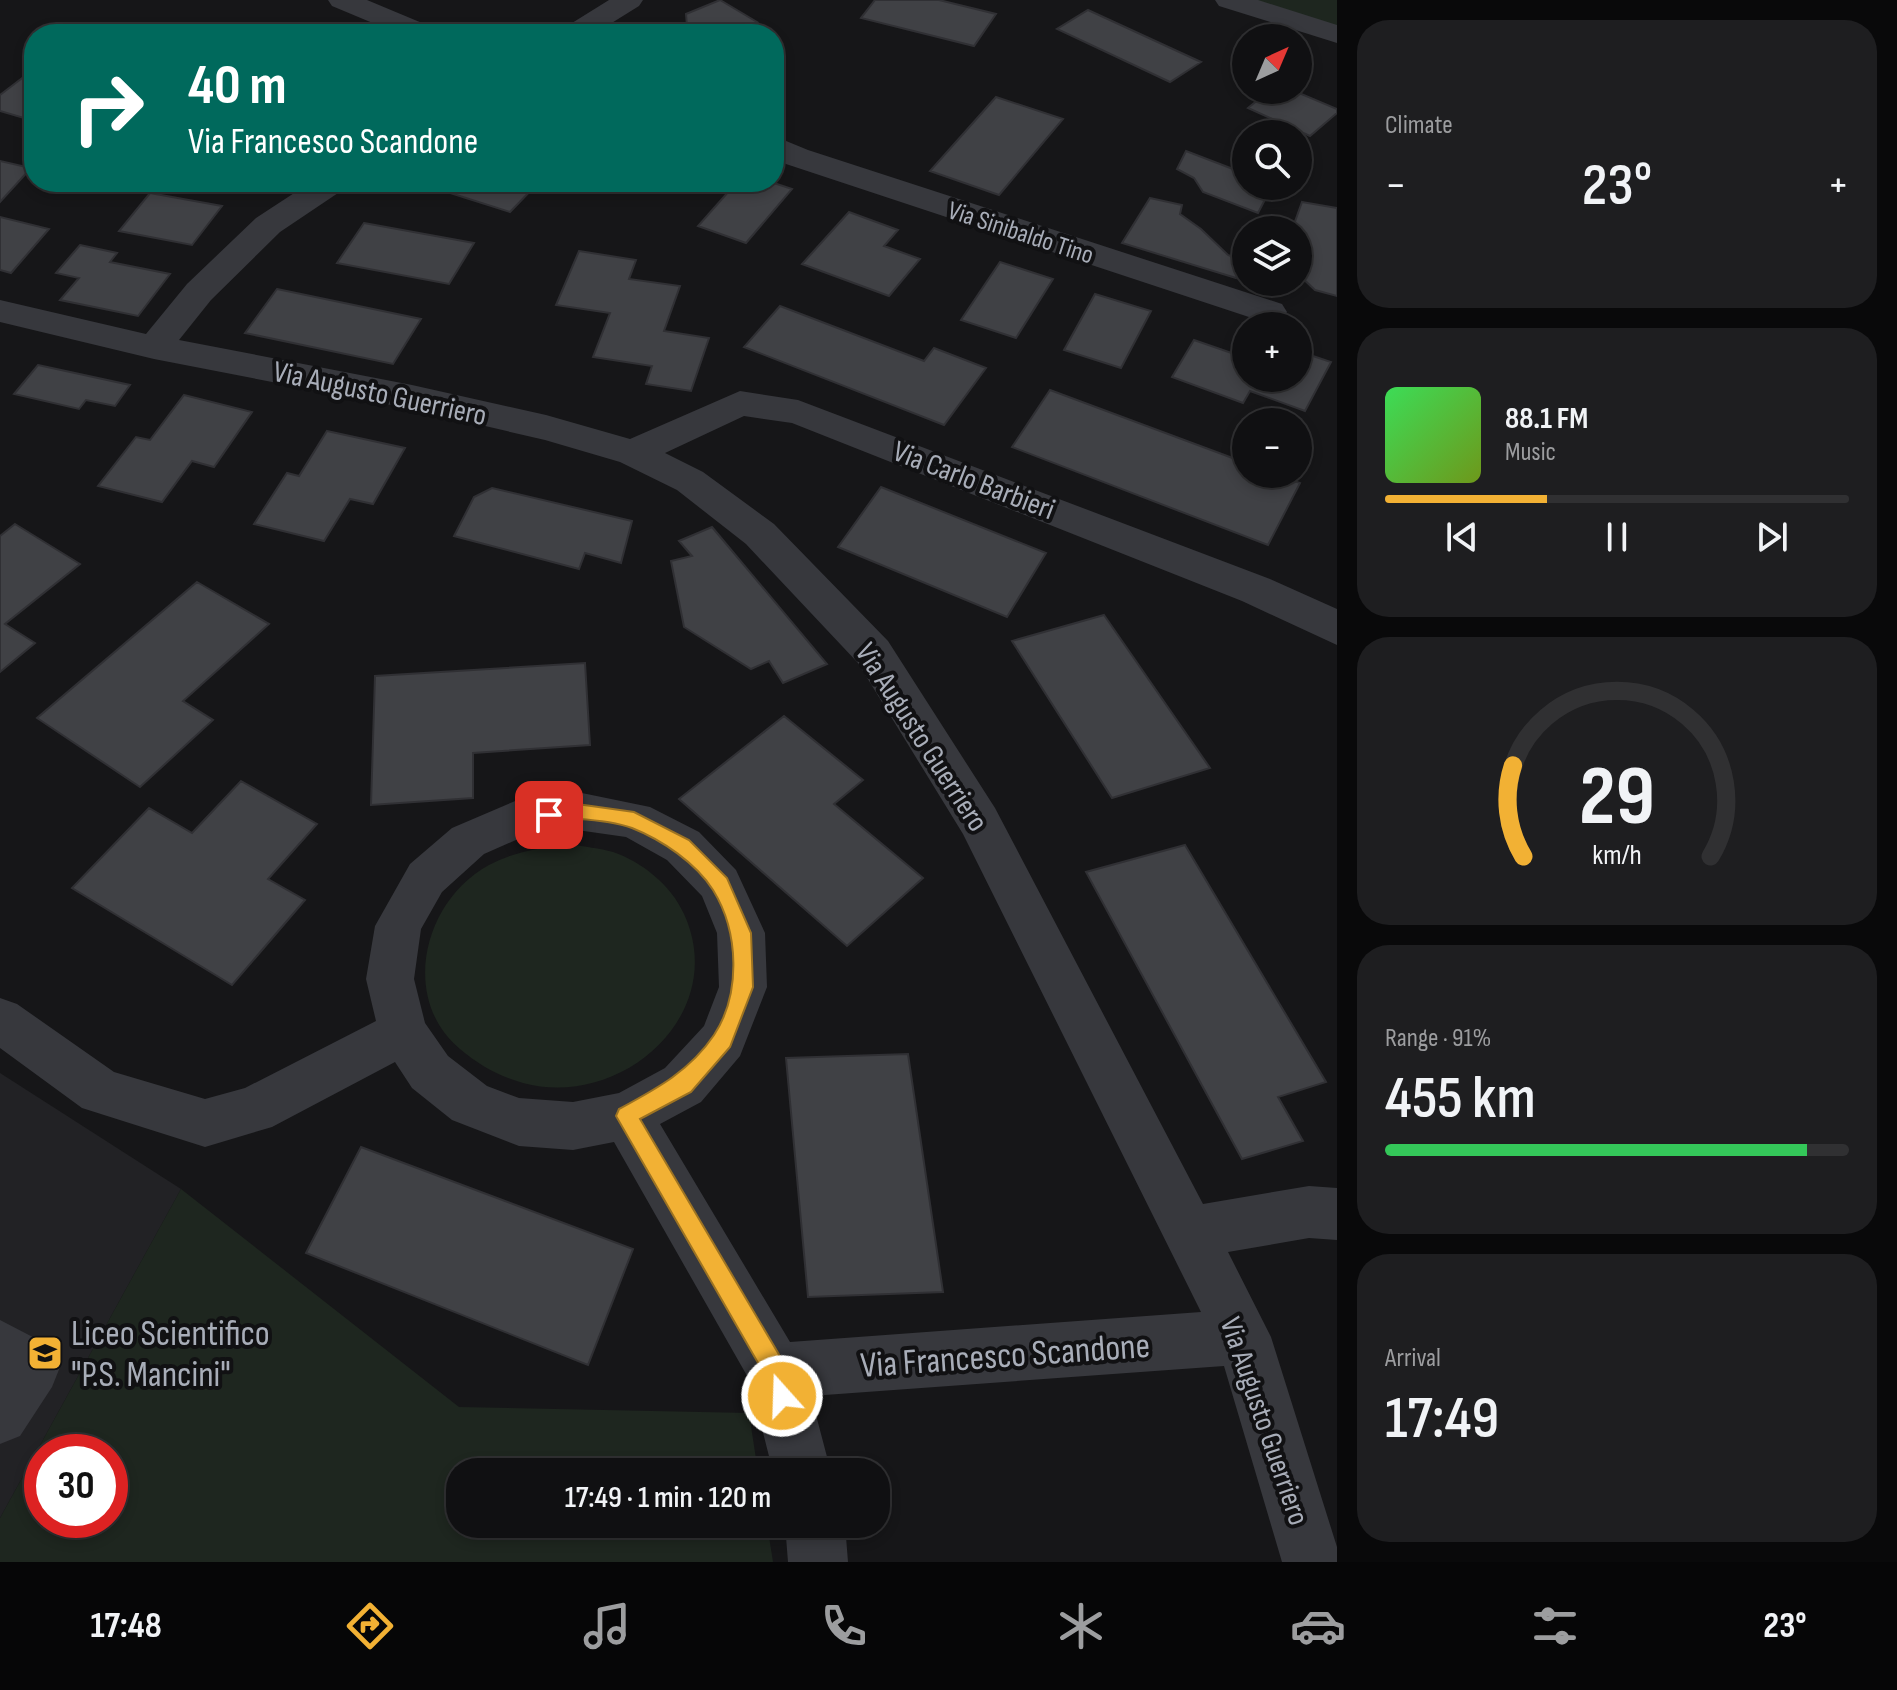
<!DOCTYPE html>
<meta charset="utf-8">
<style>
body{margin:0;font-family:"Sofia Sans Condensed",sans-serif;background:#1e1e20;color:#f1f3f6;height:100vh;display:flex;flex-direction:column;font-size:30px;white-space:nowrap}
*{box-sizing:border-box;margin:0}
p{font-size:26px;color:#9c9d9f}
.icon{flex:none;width:44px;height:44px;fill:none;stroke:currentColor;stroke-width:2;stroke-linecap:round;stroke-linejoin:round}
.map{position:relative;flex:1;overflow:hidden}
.panel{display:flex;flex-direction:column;gap:20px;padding:20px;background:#09090a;width:560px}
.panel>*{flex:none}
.guide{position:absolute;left:24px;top:24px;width:760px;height:168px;border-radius:32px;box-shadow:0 4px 12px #0003,0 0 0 2px #303032;background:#00695c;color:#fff;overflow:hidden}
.needle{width:52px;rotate:44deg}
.controls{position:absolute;left:1232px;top:24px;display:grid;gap:16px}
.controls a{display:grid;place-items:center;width:80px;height:80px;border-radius:50%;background:#101012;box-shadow:0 4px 12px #0003,0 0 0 2px #303032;font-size:40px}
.speed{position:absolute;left:24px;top:1434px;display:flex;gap:16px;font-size:40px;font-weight:700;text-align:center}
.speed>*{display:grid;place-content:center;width:104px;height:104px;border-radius:50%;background:#101012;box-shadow:0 4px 12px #0003,0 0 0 2px #303032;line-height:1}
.speed .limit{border:12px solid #d22;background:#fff;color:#111}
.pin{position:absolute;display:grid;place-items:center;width:68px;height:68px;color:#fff;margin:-34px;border-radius:16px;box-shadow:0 4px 12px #0006}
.me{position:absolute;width:88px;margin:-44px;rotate:340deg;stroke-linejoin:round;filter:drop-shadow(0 0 6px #0008)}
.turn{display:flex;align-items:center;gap:28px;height:168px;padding:0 32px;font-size:36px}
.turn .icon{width:104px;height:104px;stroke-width:2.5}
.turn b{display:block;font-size:56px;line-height:68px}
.big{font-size:60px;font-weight:600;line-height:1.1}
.panel .tile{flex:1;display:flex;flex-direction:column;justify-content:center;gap:12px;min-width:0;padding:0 28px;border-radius:32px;background:#1e1e20}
.panel .dial{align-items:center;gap:0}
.dial svg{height:208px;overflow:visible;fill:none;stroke:#303032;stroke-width:7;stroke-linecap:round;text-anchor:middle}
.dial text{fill:#f1f3f6;stroke:none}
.song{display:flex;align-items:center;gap:24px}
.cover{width:96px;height:96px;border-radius:12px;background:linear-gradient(135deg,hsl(130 70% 55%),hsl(80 70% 35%))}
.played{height:8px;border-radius:4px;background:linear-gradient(90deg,#f2b134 35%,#303032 35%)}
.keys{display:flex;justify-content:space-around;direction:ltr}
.heat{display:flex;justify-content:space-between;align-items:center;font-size:44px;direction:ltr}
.charge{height:12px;border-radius:6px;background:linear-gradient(90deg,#34c759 91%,#303032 0)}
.trip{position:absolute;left:446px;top:1458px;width:444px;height:80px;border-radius:32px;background:#101012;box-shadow:0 4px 12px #0003,0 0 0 2px #303032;font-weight:600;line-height:80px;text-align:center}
.menu{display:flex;height:128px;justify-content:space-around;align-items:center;background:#060607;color:#9c9d9f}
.menu .icon{width:56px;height:56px}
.menu .current{color:#f2b134}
.menu b{font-size:36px;color:#f1f3f6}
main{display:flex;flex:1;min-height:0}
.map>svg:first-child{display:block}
.built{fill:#222225}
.green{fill:#1e261f;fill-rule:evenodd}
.building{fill:#404145;stroke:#303034;stroke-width:2}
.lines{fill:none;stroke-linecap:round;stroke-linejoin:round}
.minor{fill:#37383d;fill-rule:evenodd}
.route{fill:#f2b134;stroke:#9d7322;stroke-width:2}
.labels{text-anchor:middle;stroke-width:8;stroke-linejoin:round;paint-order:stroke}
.far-street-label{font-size:26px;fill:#a8adb8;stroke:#111113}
.street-label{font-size:30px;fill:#a8adb8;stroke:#111113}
.near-poi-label{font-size:36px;fill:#a8adb8;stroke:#111113;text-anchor:start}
.near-street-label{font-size:36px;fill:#a8adb8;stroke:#111113}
</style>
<main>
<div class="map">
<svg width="1337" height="1562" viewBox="0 0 1337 1562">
<rect width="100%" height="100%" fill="#161618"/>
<path class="built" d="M 0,1073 L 181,1189 L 0,1518 Z"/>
<path class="green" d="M 1229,0 L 1337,0 L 1337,33 Z
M 571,844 C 584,847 600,848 613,852 C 642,862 671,885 684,914 C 730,1014 621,1110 523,1083 C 498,1076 479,1065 460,1049 C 399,998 424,900 489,865 C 515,851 542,848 571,844 Z
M 181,1189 L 459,1407 L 749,1413 L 758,1472 L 460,1472 L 460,1524 L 767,1524 L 773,1562 L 0,1562 L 0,1518 ZM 42,1452 L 110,1452 L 110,1520 L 42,1520 Z"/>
<path class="building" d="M 720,0 L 757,22 L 728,34 L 669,34 L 687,26 L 686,14 Z
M 875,0 L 939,0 L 996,14 L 974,46 L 861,18 Z
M 1088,10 L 1201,62 L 1170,82 L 1057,29 Z
M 34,69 L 34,121 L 0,111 L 0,95 Z
M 1270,90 L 1292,90 L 1337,109 L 1337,113 L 1310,136 L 1248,108 Z
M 996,97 L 1063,119 L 999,195 L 930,171 Z
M 1186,151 L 1246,174 L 1246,186 L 1272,186 L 1258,213 L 1203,192 L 1194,178 L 1177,169 Z
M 0,161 L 31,168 L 0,202 Z
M 453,182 L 539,182 L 510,212 L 444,191 Z
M 737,182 L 771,182 L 792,189 L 746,243 L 698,226 Z
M 150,193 L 222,206 L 192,245 L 119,231 Z
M 1150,198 L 1182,205 L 1180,214 L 1201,229 L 1228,255 L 1245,262 L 1236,278 L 1122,243 Z
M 1302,202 L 1337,208 L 1337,296 L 1315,290 L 1298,274 L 1298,230 L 1292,230 Z
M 849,212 L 898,230 L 884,246 L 920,259 L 889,296 L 802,264 Z
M 0,217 L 49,229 L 11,273 L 0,270 Z
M 364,223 L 474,243 L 449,284 L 337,263 Z
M 80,245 L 117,253 L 110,262 L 170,274 L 138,316 L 60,300 L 79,278 L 56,273 Z
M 579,251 L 636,260 L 629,279 L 680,286 L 664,331 L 709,338 L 691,391 L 646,384 L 652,366 L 593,357 L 610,313 L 556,305 Z
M 1000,262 L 1053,279 L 1016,338 L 961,320 Z
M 277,289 L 421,319 L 393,364 L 245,333 Z
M 1095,294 L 1151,311 L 1121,368 L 1064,350 Z
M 780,306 L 924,361 L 934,348 L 986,368 L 944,425 L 744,347 Z
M 1194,340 L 1246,358 L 1246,378 L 1298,378 L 1298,351 L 1331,362 L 1305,411 L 1250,391 L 1243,403 L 1172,377 Z
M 38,365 L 130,385 L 115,406 L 86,400 L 79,409 L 14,394 Z
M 1050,390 L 1246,463 L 1246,474 L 1275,474 L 1300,483 L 1268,545 L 1012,447 Z
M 184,395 L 252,412 L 214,467 L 192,461 L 162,502 L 98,486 L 136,437 L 150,440 Z
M 327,431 L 405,448 L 373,504 L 350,499 L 324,541 L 254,524 L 287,473 L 299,476 Z
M 881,487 L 1046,553 L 1007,617 L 838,547 Z
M 492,488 L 632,521 L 621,563 L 585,553 L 579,569 L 454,536 L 474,497 Z
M 15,524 L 80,564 L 5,624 L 35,643 L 0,672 L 0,536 Z
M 712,527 L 827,664 L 783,683 L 769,661 L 751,669 L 684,627 L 671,561 L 692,556 L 679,541 Z
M 197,582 L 269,624 L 183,701 L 213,720 L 140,787 L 37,718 Z
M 1104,615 L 1210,768 L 1112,798 L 1012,641 Z
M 585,663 L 590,745 L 473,753 L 473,798 L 371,805 L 375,676 Z
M 784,716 L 863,780 L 834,804 L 923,878 L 847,946 L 679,799 Z
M 241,781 L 317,824 L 268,879 L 305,900 L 232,985 L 72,888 L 149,808 L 192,833 Z
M 1185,845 L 1326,1082 L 1278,1097 L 1303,1141 L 1242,1159 L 1086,872 Z
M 908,1054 L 943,1292 L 808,1297 L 786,1058 Z
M 361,1147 L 633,1249 L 588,1365 L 306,1253 Z"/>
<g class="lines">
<path class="minor" d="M 328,0 L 367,0 L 434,28 L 438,34 L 399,34 L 332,6 Z
M 609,0 L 643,0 L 639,6 L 594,34 L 560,34 L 564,28 Z
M 1215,0 L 1258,0 L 1337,25 L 1337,43 L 1219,6 Z
M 774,136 L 808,150 L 1282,304 L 1287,312 L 1282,320 L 1270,323 L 1258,320 L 786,164 L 774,157 Z
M 311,182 L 349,182 L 344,189 L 280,232 L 211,300 L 179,340 L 412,385 L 546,415 L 630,439 L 740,391 L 798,400 L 1270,579 L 1337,609 L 1337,645 L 1242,601 L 792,423 L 744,416 L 665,453 L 703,472 L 774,524 L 888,641 L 995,808 L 1203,1204 L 1309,1186 L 1337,1188 L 1337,1240 L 1309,1238 L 1228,1252 L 1271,1337 L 1337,1547 L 1337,1562 L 1282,1562 L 1224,1366 L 811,1396 L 831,1472 L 773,1472 L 750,1381 L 614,1142 L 573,1150 L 519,1146 L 452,1120 L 412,1088 L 395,1062 L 272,1127 L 205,1147 L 82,1108 L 0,1048 L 0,998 L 17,1004 L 114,1072 L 205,1099 L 245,1088 L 376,1021 L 366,979 L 375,926 L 410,864 L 452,828 L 520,799 L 577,792 L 650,807 L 699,832 L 736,870 L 765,933 L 767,987 L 740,1056 L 701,1102 L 660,1124 L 790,1342 L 1201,1312 L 963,834 L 858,663 L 746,544 L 677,490 L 620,462 L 545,440 L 412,409 L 154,359 L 0,322 L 0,300 L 146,334 L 187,284 L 256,218 ZM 577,830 L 626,837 L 667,860 L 702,896 L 717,933 L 719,987 L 704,1026 L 665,1068 L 619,1093 L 573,1102 L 519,1098 L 487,1086 L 448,1056 L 425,1023 L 414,979 L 421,929 L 442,892 L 484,854 L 525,836 Z
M 0,1320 L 52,1347 L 60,1367 L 52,1387 L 20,1436 L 0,1444 Z
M 785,1524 L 845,1524 L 848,1562 L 788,1562 Z"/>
</g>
<path class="route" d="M 577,804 L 634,812 L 689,840 L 727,878 L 751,933 L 753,987 L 730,1047 L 691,1092 L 640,1119 L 784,1363 L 794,1396 L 790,1404 L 782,1408 L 774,1404 L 765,1375 L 616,1116 L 619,1109 C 656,1089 690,1071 714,1035 C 741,994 739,932 713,890 C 696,863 662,840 632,828 C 618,823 594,820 578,819 C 566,819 554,825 542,820 L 540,815 L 542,810 Z"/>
<defs>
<symbol id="school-square" viewBox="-11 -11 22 22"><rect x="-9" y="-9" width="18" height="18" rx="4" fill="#f2b134" stroke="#111113"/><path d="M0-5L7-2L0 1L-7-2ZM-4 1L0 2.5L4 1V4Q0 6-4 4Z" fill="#111"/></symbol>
</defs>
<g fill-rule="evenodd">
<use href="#school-square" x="25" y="1333" width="40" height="40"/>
</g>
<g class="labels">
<g class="far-street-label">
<text transform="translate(1021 232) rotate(18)" y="9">Via Sinibaldo Tino</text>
</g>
<g class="street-label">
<text transform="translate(380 393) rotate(12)" y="10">Via Augusto Guerriero</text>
<text transform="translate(974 480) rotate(21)" y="10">Via Carlo Barbieri</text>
<text transform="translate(922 737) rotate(57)" y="10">Via Augusto Guerriero</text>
<text transform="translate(1265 1421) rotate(71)" y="10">Via Augusto Guerriero</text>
</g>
<g class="near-poi-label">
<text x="71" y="1345">Liceo Scientifico<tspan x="71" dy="41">"P.S. Mancini"</tspan></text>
</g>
<g class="near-street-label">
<text transform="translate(1005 1354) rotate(-4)" y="13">Via Francesco Scandone</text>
</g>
</g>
</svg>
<div class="controls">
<a><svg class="needle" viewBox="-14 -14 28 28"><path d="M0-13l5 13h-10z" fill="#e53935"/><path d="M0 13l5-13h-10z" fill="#9c9d9f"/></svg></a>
<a><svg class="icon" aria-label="search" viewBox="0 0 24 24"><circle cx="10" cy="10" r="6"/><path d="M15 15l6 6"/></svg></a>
<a><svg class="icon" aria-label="layers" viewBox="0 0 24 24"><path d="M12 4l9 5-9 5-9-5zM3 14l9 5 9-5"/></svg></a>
<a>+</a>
<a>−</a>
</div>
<div class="speed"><div class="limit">30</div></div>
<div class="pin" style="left:549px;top:815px;background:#d93025"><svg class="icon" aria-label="arrive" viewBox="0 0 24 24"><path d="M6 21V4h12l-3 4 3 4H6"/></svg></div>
<svg class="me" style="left:782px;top:1396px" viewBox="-20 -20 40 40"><circle r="17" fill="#f2b134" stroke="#fff" stroke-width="3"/><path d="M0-11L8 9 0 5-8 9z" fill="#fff"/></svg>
<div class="trip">17:49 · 1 min · 120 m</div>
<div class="guide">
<div class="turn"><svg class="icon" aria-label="right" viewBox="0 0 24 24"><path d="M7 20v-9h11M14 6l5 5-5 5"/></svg><div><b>40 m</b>Via Francesco Scandone</div></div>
</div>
</div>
<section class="panel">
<div class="tile"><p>Climate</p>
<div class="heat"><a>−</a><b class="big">23°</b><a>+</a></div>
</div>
<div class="tile">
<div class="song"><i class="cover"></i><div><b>88.1 FM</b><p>Music</p></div></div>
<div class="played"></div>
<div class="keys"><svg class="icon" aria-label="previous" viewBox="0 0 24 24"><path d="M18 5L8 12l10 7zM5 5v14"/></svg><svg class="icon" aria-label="pause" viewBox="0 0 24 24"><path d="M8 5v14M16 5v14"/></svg><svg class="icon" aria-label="next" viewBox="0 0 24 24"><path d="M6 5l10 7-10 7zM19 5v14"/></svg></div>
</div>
<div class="tile dial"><svg viewBox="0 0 100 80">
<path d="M14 69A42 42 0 1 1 86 69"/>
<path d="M14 69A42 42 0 0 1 10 34" stroke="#f2b134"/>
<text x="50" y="56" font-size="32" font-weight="700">29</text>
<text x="50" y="72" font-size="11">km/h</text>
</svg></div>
<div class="tile"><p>Range · 91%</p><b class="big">455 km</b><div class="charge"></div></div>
<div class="tile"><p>Arrival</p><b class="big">17:49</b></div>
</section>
</main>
<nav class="menu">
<b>17:48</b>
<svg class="icon current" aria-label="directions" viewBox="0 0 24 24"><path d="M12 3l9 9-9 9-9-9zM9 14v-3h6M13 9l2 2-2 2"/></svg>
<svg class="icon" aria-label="music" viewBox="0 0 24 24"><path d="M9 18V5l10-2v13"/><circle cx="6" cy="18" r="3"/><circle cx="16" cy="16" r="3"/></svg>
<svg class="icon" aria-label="phone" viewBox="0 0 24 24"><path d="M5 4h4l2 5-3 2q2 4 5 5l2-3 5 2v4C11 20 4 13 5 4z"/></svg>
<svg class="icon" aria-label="climate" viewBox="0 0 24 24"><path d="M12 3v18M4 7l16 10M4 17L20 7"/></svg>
<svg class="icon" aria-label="car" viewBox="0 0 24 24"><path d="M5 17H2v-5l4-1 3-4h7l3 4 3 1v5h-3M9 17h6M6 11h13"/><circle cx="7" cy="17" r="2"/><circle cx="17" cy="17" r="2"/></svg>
<svg class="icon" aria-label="filters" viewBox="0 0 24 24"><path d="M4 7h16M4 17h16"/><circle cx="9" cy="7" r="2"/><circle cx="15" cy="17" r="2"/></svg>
<b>23°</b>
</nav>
